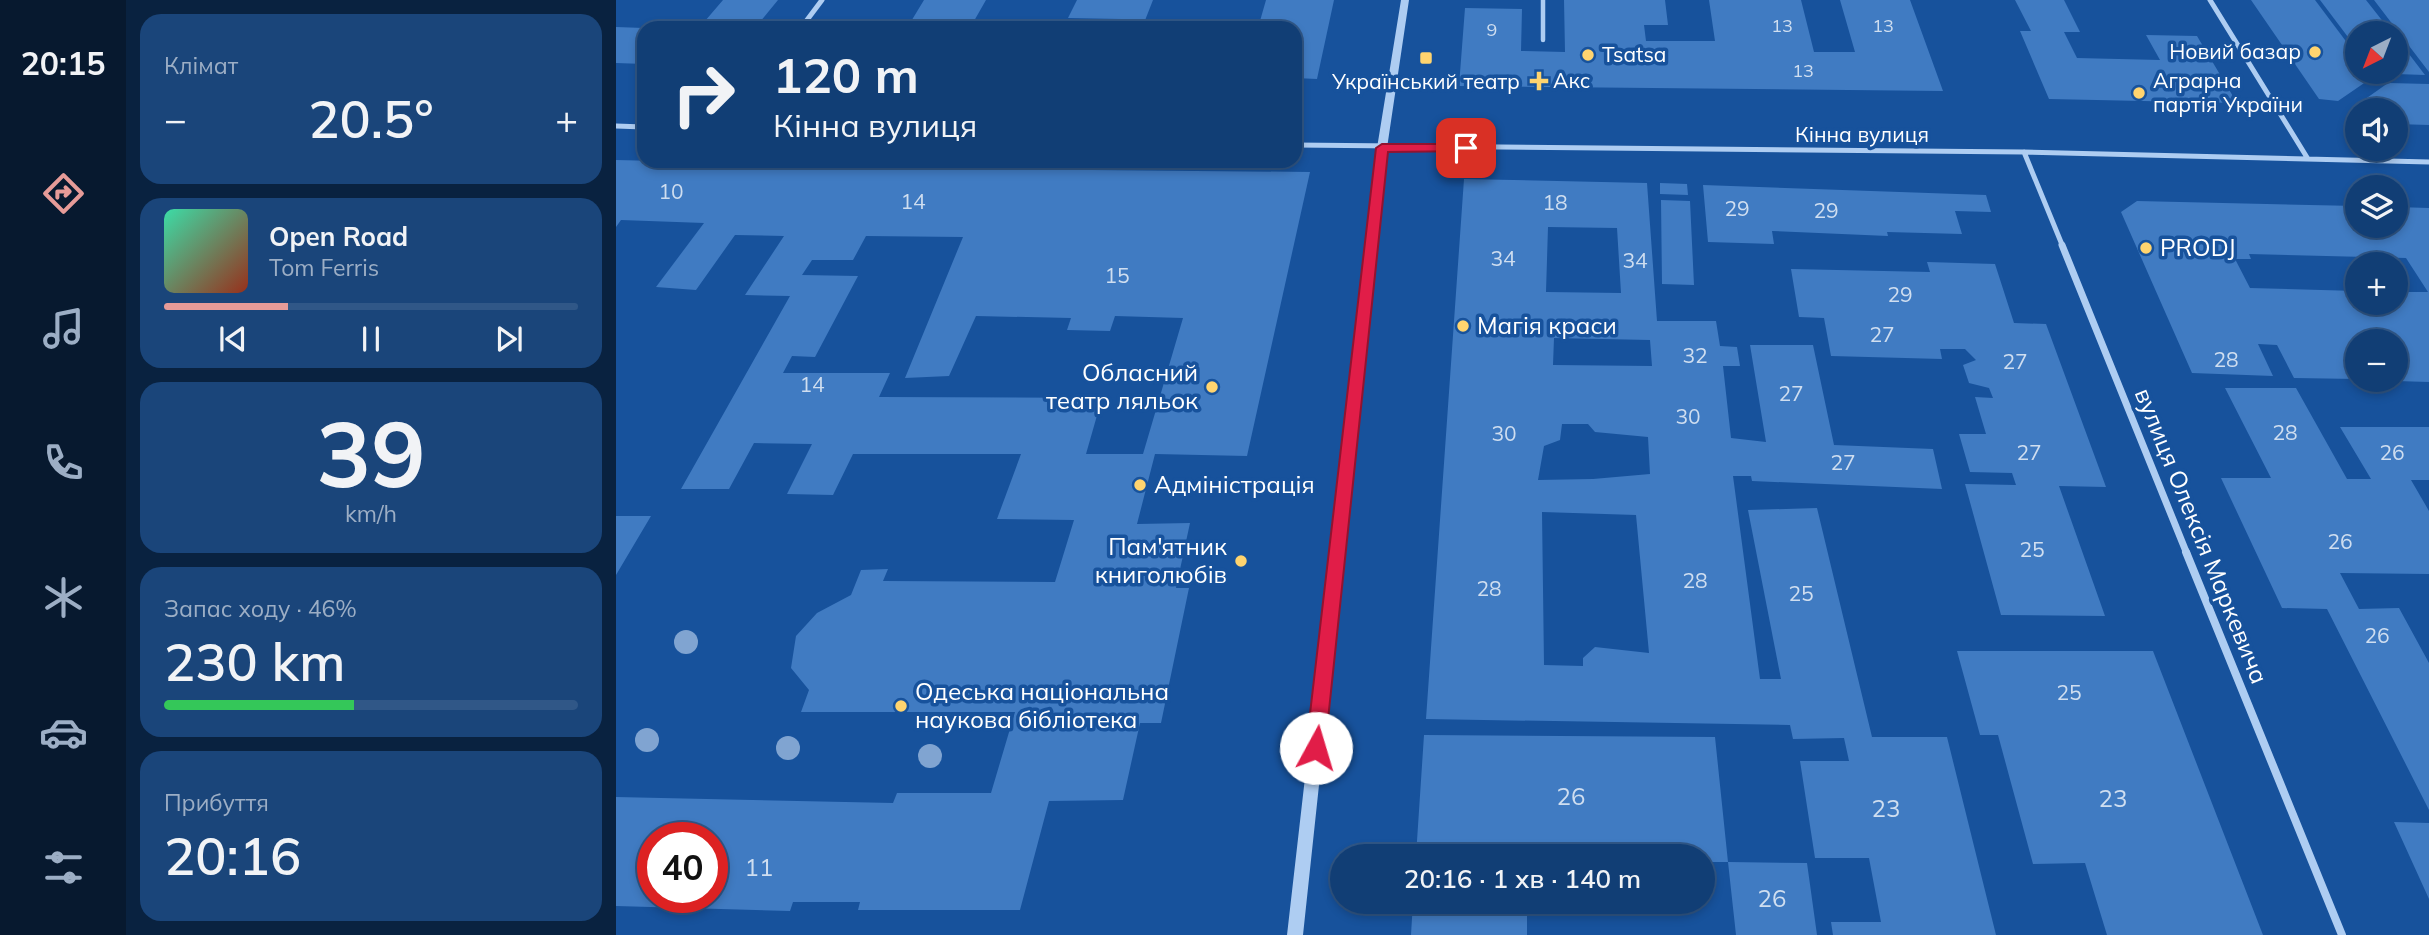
<!DOCTYPE html>
<html lang="uk">
<meta charset="utf-8">
<style>
body{margin:0;font-family:Mulish,sans-serif;background:#1a457a;color:#f1f3f6;height:100vh;display:flex;flex-direction:column;font-size:26px;white-space:nowrap}
*{box-sizing:border-box;margin:0}
p{font-size:23px;color:#9caec5}
.icon{flex:none;width:38px;height:38px;fill:none;stroke:currentColor;stroke-width:2;stroke-linecap:round;stroke-linejoin:round}
.map{position:relative;flex:1;overflow:hidden}
.sheet{display:flex;flex-direction:column;gap:14px;padding:14px;background:#092240;width:490px}
.sheet>*{flex:none}
.hud{position:absolute;left:21px;top:21px;width:665px;height:147px;border-radius:21px;box-shadow:0 4px 10px #0003,0 0 0 2px #305787;background:#113e75;color:#f1f3f6;overflow:hidden}
.needle{width:46px;rotate:222deg}
.fabs{position:absolute;left:1729px;top:21px;display:grid;gap:14px}
.fabs a{display:grid;place-items:center;width:63px;height:63px;border-radius:50%;background:#113e75;box-shadow:0 4px 10px #0003,0 0 0 2px #305787;font-size:35px}
.speed{position:absolute;left:21px;top:822px;display:flex;gap:14px;font-size:35px;font-weight:700;text-align:center}
.speed>*{display:grid;place-content:center;width:91px;height:91px;border-radius:50%;background:#113e75;box-shadow:0 4px 10px #0003,0 0 0 2px #305787;line-height:1}
.speed .limit{border:10px solid #d22;background:#fff;color:#111}
.pin{position:absolute;display:grid;place-items:center;width:60px;height:60px;color:#fff;margin:-30px;border-radius:14px;box-shadow:0 4px 10px #0006}
.me{position:absolute;width:77px;margin:-38px;rotate:6deg;stroke-linejoin:round;filter:drop-shadow(0 0 5px #0008)}
.turn{display:flex;align-items:center;gap:24px;height:147px;padding:0 21px;font-size:32px}
.turn .icon{width:91px;height:91px;stroke-width:2.5}
.turn b{display:block;font-size:49px;line-height:60px}
.big{font-size:52px;font-weight:600;line-height:1.1}
.sheet .card{flex:1;display:flex;flex-direction:column;justify-content:center;gap:10px;min-width:0;padding:0 24px;border-radius:21px;background:#1a457a}
.sheet .dial{align-items:center;gap:0}
.dial b{font-size:91px;line-height:1}
.song{display:flex;align-items:center;gap:21px}
.cover{width:84px;height:84px;border-radius:10px;background:linear-gradient(135deg,hsl(160 70% 55%),hsl(10 70% 35%))}
.played{height:7px;border-radius:4px;background:linear-gradient(90deg,#e69b98 30%,#305787 30%)}
.keys{display:flex;justify-content:space-around;direction:ltr}
.heat{display:flex;justify-content:space-between;align-items:center;font-size:38px;direction:ltr}
.charge{height:10px;border-radius:5px;background:linear-gradient(90deg,#34c759 46%,#305787 0)}
.trip{position:absolute;left:714px;top:844px;width:385px;height:70px;border-radius:35px;background:#113e75;box-shadow:0 4px 10px #0003,0 0 0 2px #305787;font-weight:600;line-height:70px;text-align:center}
main{display:flex;flex:1;min-height:0}
.menu{display:flex;flex-direction:column;width:126px;justify-content:space-around;align-items:center;background:#07192f;color:#9caec5}
.menu .icon{width:49px;height:49px}
.menu .active{color:#e69b98}
.menu b{font-size:32px;color:#f1f3f6}
.map>svg:first-child{display:block}
.building{fill:#407bc2;fill-rule:evenodd}
.lines{fill:none;stroke-linecap:round;stroke-linejoin:round}
.service{stroke:#aecdf2;stroke-width:4.5}
.minor-far2{stroke:#aecdf2;stroke-width:5}
.minor-far1{stroke:#aecdf2;stroke-width:7}
.minor{stroke:#aecdf2;stroke-width:8}
.tertiary{fill:#aecdf2;fill-rule:evenodd}
.tree{fill:#80a4d1}
.route{fill:#e11d48;stroke:#92132f;stroke-width:2}
.poi-dot{fill:#ffd46f;stroke:#17529c;stroke-width:2.5}
.labels{text-anchor:middle;stroke-width:7;stroke-linejoin:round;paint-order:stroke}
.far-number-label{font-size:18px;fill:#cfdef0}
.far-poi-label{font-size:21px;fill:#fff;stroke:#17529c;text-anchor:start}
.far-street-label{font-size:21px;fill:#fff;stroke:#17529c}
.number-label{font-size:21px;fill:#cfdef0}
.poi-label{font-size:24px;fill:#fff;stroke:#17529c;text-anchor:start}
.street-label{font-size:24px;fill:#fff;stroke:#17529c}
.near-number-label{font-size:24px;fill:#cfdef0}
</style>
<main>
<nav class="menu">
<b>20:15</b>
<svg class="icon active" aria-label="directions" viewBox="0 0 24 24"><path d="M12 3l9 9-9 9-9-9zM9 14v-3h6M13 9l2 2-2 2"/></svg>
<svg class="icon" aria-label="music" viewBox="0 0 24 24"><path d="M9 18V5l10-2v13"/><circle cx="6" cy="18" r="3"/><circle cx="16" cy="16" r="3"/></svg>
<svg class="icon" aria-label="phone" viewBox="0 0 24 24"><path d="M5 4h4l2 5-3 2q2 4 5 5l2-3 5 2v4C11 20 4 13 5 4z"/></svg>
<svg class="icon" aria-label="climate" viewBox="0 0 24 24"><path d="M12 3v18M4 7l16 10M4 17L20 7"/></svg>
<svg class="icon" aria-label="car" viewBox="0 0 24 24"><path d="M5 17H2v-5l4-1 3-4h7l3 4 3 1v5h-3M9 17h6M6 11h13"/><circle cx="7" cy="17" r="2"/><circle cx="17" cy="17" r="2"/></svg>
<svg class="icon" aria-label="filters" viewBox="0 0 24 24"><path d="M4 7h16M4 17h16"/><circle cx="9" cy="7" r="2"/><circle cx="15" cy="17" r="2"/></svg>
</nav>
<section class="sheet">
<div class="card"><p>Клімат</p>
<div class="heat"><a>−</a><b class="big">20.5°</b><a>+</a></div>
</div>
<div class="card">
<div class="song"><i class="cover"></i><div><b>Open Road</b><p>Tom Ferris</p></div></div>
<div class="played"></div>
<div class="keys"><svg class="icon" aria-label="previous" viewBox="0 0 24 24"><path d="M18 5L8 12l10 7zM5 5v14"/></svg><svg class="icon" aria-label="pause" viewBox="0 0 24 24"><path d="M8 5v14M16 5v14"/></svg><svg class="icon" aria-label="next" viewBox="0 0 24 24"><path d="M6 5l10 7-10 7zM19 5v14"/></svg></div>
</div>
<div class="card dial"><b>39</b><p>km/h</p></div>
<div class="card"><p>Запас ходу · 46%</p><b class="big">230 km</b><div class="charge"></div></div>
<div class="card"><p>Прибуття</p><b class="big">20:16</b></div>
</section>
<div class="map">
<svg width="1813" height="935" viewBox="0 0 1813 935">
<rect width="100%" height="100%" fill="#17529c"/>
<path class="building" d="M 107,0 L 162,0 L 139,28 L 83,28 Z
M 308,0 L 370,0 L 354,28 L 291,28 Z
M 461,0 L 537,0 L 526,28 L 502,28 L 505,19 L 452,18 Z
M 650,0 L 718,0 L 701,79 L 679,78 L 679,28 L 642,28 Z
M 948,0 L 1049,0 L 1052,25 L 1028,25 L 1030,41 L 1099,41 L 1093,0 L 1185,0 L 1198,52 L 1239,52 L 1224,0 L 1294,0 L 1327,91 L 843,86 L 849,8 L 906,9 L 905,51 L 949,52 Z
M 1399,0 L 1448,0 L 1464,32 L 1448,32 L 1461,58 L 1544,60 L 1530,35 L 1581,36 L 1621,103 L 1433,99 L 1404,31 L 1415,31 Z
M 1635,0 L 1699,0 L 1741,56 L 1741,72 L 1753,72 L 1757,77 L 1722,101 L 1703,99 Z
M 1704,0 L 1750,0 L 1776,33 L 1741,33 L 1741,49 Z
M 1758,0 L 1813,0 L 1813,72 Z
M 0,27 L 28,28 L 28,64 L 0,63 Z
M 1780,37 L 1809,75 L 1780,74 Z
M 1772,83 L 1813,84 L 1813,125 L 1780,124 L 1780,110 L 1744,110 L 1738,107 Z
M 0,160 L 379,169 L 694,172 L 631,456 L 539,454 L 521,524 L 574,523 L 560,588 L 573,588 L 545,723 L 524,723 L 507,800 L 433,801 L 404,910 L 242,910 L 244,902 L 177,902 L 174,911 L 0,906 L 0,797 L 277,803 L 281,793 L 375,793 L 399,712 L 185,712 L 193,690 L 175,668 L 180,636 L 201,613 L 235,595 L 245,570 L 272,569 L 267,581 L 439,582 L 458,520 L 381,519 L 405,454 L 237,454 L 217,495 L 171,494 L 196,444 L 138,443 L 113,489 L 65,489 L 174,296 L 129,295 L 168,236 L 119,235 L 80,290 L 40,287 L 88,223 L 5,220 L 0,227 ZM 250,236 L 347,237 L 289,378 L 333,376 L 360,316 L 455,318 L 451,330 L 494,331 L 499,316 L 567,318 L 527,454 L 470,454 L 486,398 L 263,397 L 274,373 L 167,373 L 176,356 L 199,357 L 242,276 L 186,275 L 196,260 L 237,260 ZM 37,838 L 96,838 L 96,898 L 37,898 Z
M 848,179 L 1031,183 L 1041,321 L 1100,321 L 1104,346 L 1121,347 L 1124,366 L 1107,366 L 1115,438 L 1150,442 L 1134,345 L 1197,345 L 1218,445 L 1317,449 L 1326,489 L 1136,481 L 1135,476 L 1117,476 L 1144,679 L 1165,679 L 1132,510 L 1201,508 L 1256,737 L 1331,737 L 1380,935 L 1217,935 L 1215,922 L 1265,922 L 1253,858 L 1199,858 L 1184,761 L 1233,761 L 1228,738 L 1177,739 L 1174,725 L 810,719 ZM 932,227 L 1001,228 L 1005,293 L 930,292 ZM 938,338 L 1034,340 L 1036,366 L 937,365 ZM 946,424 L 972,424 L 979,432 L 1032,437 L 1034,474 L 977,479 L 922,480 L 928,446 L 944,440 ZM 926,512 L 1020,515 L 1033,653 L 979,647 L 967,658 L 967,666 L 928,665 Z
M 1044,183 L 1071,184 L 1072,195 L 1044,194 Z
M 1087,185 L 1370,195 L 1375,212 L 1339,211 L 1346,234 L 1271,232 L 1272,236 L 1156,231 L 1158,244 L 1092,242 Z
M 1045,200 L 1074,201 L 1078,285 L 1046,284 Z
M 1521,201 L 1741,206 L 1741,226 L 1780,226 L 1780,207 L 1813,208 L 1813,382 L 1780,381 L 1780,341 L 1741,341 L 1741,379 L 1678,378 L 1661,345 L 1642,344 L 1657,376 L 1576,373 L 1505,212 ZM 1633,254 L 1790,258 L 1812,292 L 1780,292 L 1780,303 L 1741,303 L 1741,291 L 1634,288 L 1619,259 L 1635,259 Z
M 1311,262 L 1379,264 L 1398,323 L 1430,324 L 1490,487 L 1443,486 L 1489,616 L 1385,615 L 1349,484 L 1400,485 L 1396,473 L 1354,472 L 1343,434 L 1370,434 L 1359,397 L 1377,398 L 1373,388 L 1353,383 L 1347,365 L 1360,360 L 1349,349 L 1324,349 L 1326,359 L 1215,356 L 1208,318 L 1183,317 L 1175,269 L 1314,272 Z
M 1609,388 L 1680,388 L 1731,479 L 1755,479 L 1724,427 L 1813,427 L 1813,480 L 1795,480 L 1813,511 L 1813,574 L 1724,573 L 1743,609 L 1783,608 L 1813,663 L 1813,810 L 1711,609 L 1666,608 L 1605,478 L 1655,478 Z
M 0,516 L 35,516 L 0,575 Z
M 1341,651 L 1537,651 L 1647,935 L 1491,935 L 1469,863 L 1417,864 L 1382,735 L 1364,735 Z
M 808,735 L 1099,737 L 1112,862 L 1087,862 L 1087,856 L 800,856 Z
M 1778,822 L 1813,823 L 1813,899 Z
M 1112,862 L 1191,863 L 1201,935 L 1120,935 Z
M 797,901 L 911,901 L 911,935 L 795,935 Z"/>
<g class="lines">
<path class="service" d="M 927,0 L 927,40"/>
<path class="minor-far2" d="M 1594,0 L 1692,159
M 185,28 L 206,0
M 0,126 L 28,127
M 679,145 L 1408,152 L 1813,162
M 1408,152 L 1447,247"/>
<path class="minor-far1" d="M 1446,245 L 1571,554"/>
<path class="minor" d="M 1570,552 L 1726,935"/>
<path class="tertiary" d="M 785,0 L 793,0 L 771,148 L 687,935 L 671,935 L 761,148 Z"/>
</g>
<g class="tree">
<circle cx="70" cy="642" r="12"/>
<circle cx="31" cy="740" r="12"/>
<circle cx="172" cy="748" r="12"/>
<circle cx="314" cy="756" r="12"/>
</g>
<path class="route" d="M 850,144 L 856,148 L 854,151 L 772,152 L 709,748 L 707,754 L 700,757 L 693,754 L 690,748 L 760,148 L 766,144 Z"/>
<g class="poi-dot">
<circle cx="1699" cy="52" r="7"/>
<circle cx="972" cy="55" r="7"/>
<rect x="803" y="51" width="14" height="14" rx="3.5"/>
<path d="M919.5 70.5h7v7h7v7h-7v7h-7v-7h-7v-7h7z"/>
<circle cx="1523" cy="93" r="7"/>
<circle cx="1530" cy="248" r="7"/>
<circle cx="847" cy="326" r="7"/>
<circle cx="596" cy="387" r="7"/>
<circle cx="524" cy="485" r="7"/>
<circle cx="625" cy="561" r="7"/>
<circle cx="285" cy="706" r="7"/>
</g>
<g class="labels">
<g class="far-number-label">
<text x="1166" y="32">13</text>
<text x="1267" y="32">13</text>
<text x="876" y="36">9</text>
<text x="1187" y="77">13</text>
</g>
<g class="far-poi-label">
<text x="1685" y="59" text-anchor="end">Новий базар</text>
<text x="986" y="62">Tsatsa</text>
<text x="937" y="88">Акс</text>
<text x="1537" y="88">Аграрна<tspan x="1537" dy="24">партія України</tspan></text>
<text x="810" y="89" text-anchor="middle">Український театр</text>
</g>
<g class="far-street-label">
<text x="1246" y="142">Кінна вулиця</text>
</g>
<g class="number-label">
<text x="55" y="199">10</text>
<text x="297" y="209">14</text>
<text x="939" y="210">18</text>
<text x="1121" y="216">29</text>
<text x="1210" y="218">29</text>
<text x="887" y="266">34</text>
<text x="1019" y="268">34</text>
<text x="501" y="283">15</text>
<text x="1284" y="302">29</text>
<text x="1266" y="342">27</text>
<text x="1079" y="363">32</text>
<text x="1610" y="367">28</text>
<text x="1399" y="369">27</text>
<text x="196" y="392">14</text>
<text x="1175" y="401">27</text>
<text x="1072" y="424">30</text>
<text x="1669" y="440">28</text>
<text x="888" y="441">30</text>
<text x="1413" y="460">27</text>
<text x="1776" y="460">26</text>
<text x="1227" y="470">27</text>
<text x="1724" y="549">26</text>
<text x="1416" y="557">25</text>
<text x="1079" y="588">28</text>
<text x="873" y="596">28</text>
<text x="1185" y="601">25</text>
<text x="1761" y="643">26</text>
<text x="1453" y="700">25</text>
</g>
<g class="poi-label">
<text x="1544" y="256">PRODJ</text>
<text x="861" y="334">Магія краси</text>
<text x="582" y="381" text-anchor="end">Обласний<tspan x="582" dy="28">театр ляльок</tspan></text>
<text x="538" y="493">Адміністрація</text>
<text x="611" y="555" text-anchor="end">Пам'ятник<tspan x="611" dy="28">книголюбів</tspan></text>
<text x="299" y="700">Одеська національна<tspan x="299" dy="28">наукова бібліотека</tspan></text>
</g>
<g class="street-label">
<text transform="translate(1585 536) rotate(68)" y="8">вулиця Олексія Маркевича</text>
</g>
<g class="near-number-label">
<text x="955" y="805">26</text>
<text x="1497" y="807">23</text>
<text x="1270" y="817">23</text>
<text x="143" y="876">11</text>
<text x="1156" y="907">26</text>
</g>
</g>
</svg>
<div class="fabs">
<a><svg class="needle" viewBox="-14 -14 28 28"><path d="M0-13l5 13h-10z" fill="#e53935"/><path d="M0 13l5-13h-10z" fill="#9caec5"/></svg></a>
<a><svg class="icon" aria-label="sound" viewBox="0 0 24 24"><path d="M4 9h4l5-4v14l-5-4H4zM17 9q2 3 0 6"/></svg></a>
<a><svg class="icon" aria-label="layers" viewBox="0 0 24 24"><path d="M12 4l9 5-9 5-9-5zM3 14l9 5 9-5"/></svg></a>
<a>+</a>
<a>−</a>
</div>
<div class="speed"><div class="limit">40</div></div>
<div class="pin" style="left:850px;top:148px;background:#d93025"><svg class="icon" aria-label="arrive" viewBox="0 0 24 24"><path d="M6 21V4h12l-3 4 3 4H6"/></svg></div>
<svg class="me" style="left:700px;top:748px" viewBox="-20 -20 40 40"><circle r="19" fill="#fff"/><path d="M0-13L10 11 0 6-10 11z" fill="#e11d48"/></svg>
<div class="trip">20:16 · 1 хв · 140 m</div>
<div class="hud">
<div class="turn"><svg class="icon" aria-label="right" viewBox="0 0 24 24"><path d="M7 20v-9h11M14 6l5 5-5 5"/></svg><div><b>120 m</b>Кінна вулиця</div></div>
</div>
</div>
</main>
